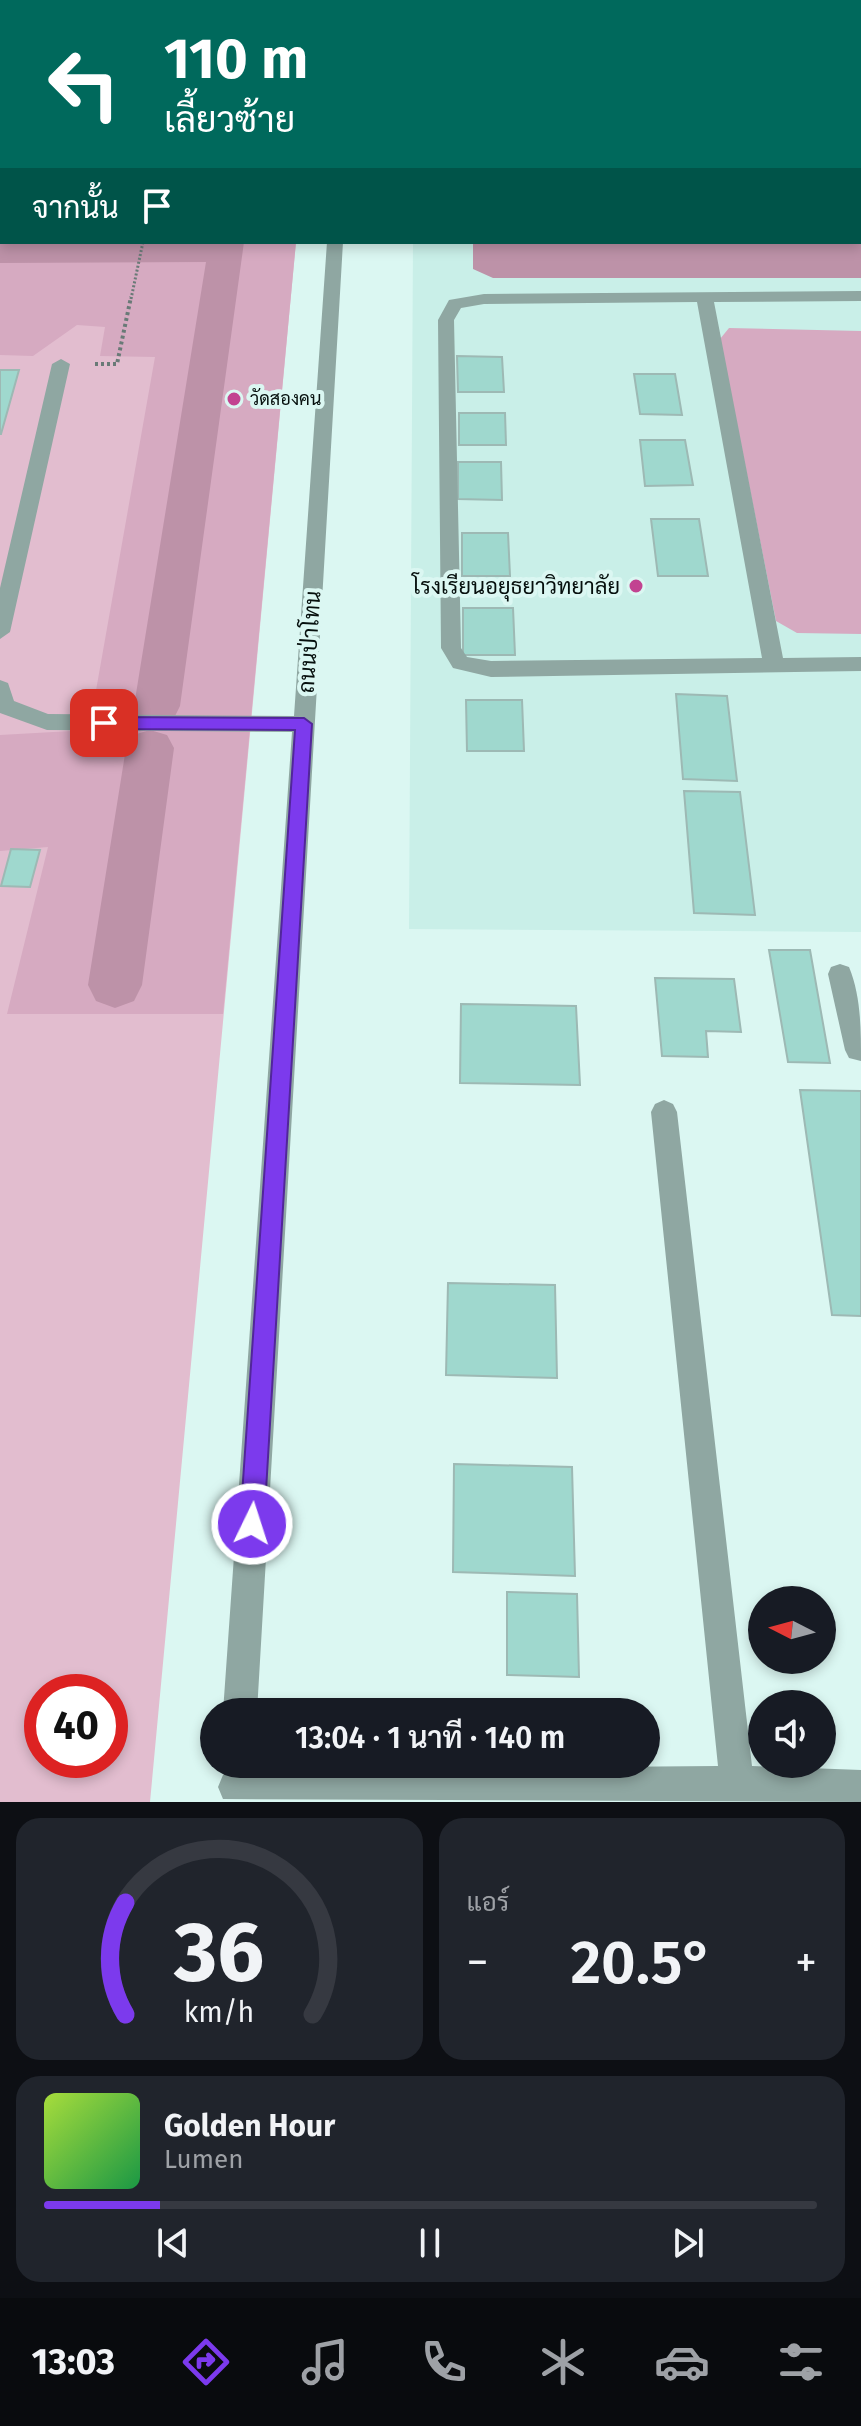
<!DOCTYPE html>
<html lang="th">
<meta charset="utf-8">
<style>
body{margin:0;font-family:"Fira Sans",Sarabun,sans-serif;background:#20242c;color:#f1f3f6;height:100vh;display:flex;flex-direction:column;font-size:30px;white-space:nowrap}
*{box-sizing:border-box;margin:0}
p{font-size:26px;color:#9ea1a6}
.icon{flex:none;width:44px;height:44px;fill:none;stroke:currentColor;stroke-width:2;stroke-linecap:round;stroke-linejoin:round}
.map{position:relative;height:1802px;overflow:hidden}
.panel{display:flex;flex-direction:column;gap:16px;padding:16px;background:#0d0f14;flex:1}
.panel>*{flex:none}
.top-card{position:absolute;left:0px;top:0px;width:862px;height:244px;box-shadow:0 4px 12px #0003;background:#00695c;color:#fff;overflow:hidden}
.needle{width:52px;rotate:276deg}
.buttons{position:absolute;left:748px;top:1586px;display:grid;gap:16px}
.buttons a{display:grid;place-items:center;width:88px;height:88px;border-radius:50%;background:#171b24;box-shadow:0 4px 12px #0003;font-size:40px}
.speed{position:absolute;left:24px;top:1674px;display:flex;gap:16px;font-size:40px;font-weight:700;text-align:center}
.speed>*{display:grid;place-content:center;width:104px;height:104px;border-radius:50%;background:#171b24;box-shadow:0 4px 12px #0003;line-height:1}
.speed .limit{border:12px solid #d22;background:#fff;color:#111}
.pin{position:absolute;display:grid;place-items:center;width:68px;height:68px;color:#fff;margin:-34px;border-radius:16px;box-shadow:0 4px 12px #0006}
.me{position:absolute;width:88px;margin:-44px;rotate:4deg;stroke-linejoin:round;filter:drop-shadow(0 0 6px #0008)}
.turn{display:flex;align-items:center;gap:28px;height:168px;padding:0 32px;font-size:36px}
.turn .icon{width:104px;height:104px;stroke-width:2.5}
.turn b{display:block;font-size:56px;line-height:68px}
.then{display:flex;align-items:center;height:76px;padding:0 32px;background:#0003;gap:16px;font-size:30px}
.big{font-size:60px;font-weight:600;line-height:1.1}
.panel .widget{flex:1;display:flex;flex-direction:column;justify-content:center;gap:12px;min-width:0;padding:0 28px;border-radius:24px;background:#20242c}
.panel .dial{align-items:center;gap:0}
.dial svg{height:208px;overflow:visible;fill:none;stroke:#363941;stroke-width:7;stroke-linecap:round;text-anchor:middle}
.dial text{fill:#f1f3f6;stroke:none}
.song{display:flex;align-items:center;gap:24px}
.cover{width:96px;height:96px;border-radius:12px;background:linear-gradient(135deg,hsl(80 70% 55%),hsl(140 70% 35%))}
.played{height:8px;border-radius:4px;background:linear-gradient(90deg,#7c3aed 15%,#363941 15%)}
.keys{display:flex;justify-content:space-around;direction:ltr}
.heat{display:flex;justify-content:space-between;align-items:center;font-size:44px;direction:ltr}
.panel .tiles{flex:1;display:grid;gap:16px;grid-template-columns:1fr 1fr}
.widget:last-child{grid-column:span 2}
.trip{position:absolute;left:200px;top:1698px;width:460px;height:80px;border-radius:40px;background:#171b24;box-shadow:0 4px 12px #0003;font-weight:600;line-height:80px;text-align:center}
.tabs{display:flex;height:128px;justify-content:space-around;align-items:center;background:#090b0e;color:#9ea1a6}
.tabs .icon{width:56px;height:56px}
.tabs .selected{color:#7c3aed}
.tabs b{font-size:36px;color:#f1f3f6}
.map>svg:first-child{display:block}
.built{fill:#c9efe8}
.green{fill:#e2bdcf;fill-rule:evenodd}
.forest{fill:#d6aac1}
.water{fill:#bd92a8}
.lines{fill:none;stroke-linecap:round;stroke-linejoin:round}
.canal{fill:#bd92a8;fill-rule:evenodd}
.building{fill:#9fd8ce;stroke:#9db9b4;stroke-width:2}
.path-far1{stroke:#697a77;stroke-width:3;stroke-dasharray:2 2;stroke-linecap:butt}
.path{stroke:#697a77;stroke-width:4;stroke-dasharray:3 3;stroke-linecap:butt}
.minor{fill:#8fa7a2;fill-rule:evenodd}
.route{fill:#7c3aed;stroke:#51269a;stroke-width:2}
.poi-dot{fill:#c24391;stroke:#dbf7f2;stroke-width:3}
.labels{text-anchor:middle;stroke-width:8;stroke-linejoin:round;paint-order:stroke}
.far-poi-label{font-size:18px;fill:#060f0d;stroke:#dbf7f2;text-anchor:start}
.poi-label{font-size:22px;fill:#060f0d;stroke:#dbf7f2;text-anchor:end}
.street-label{font-size:22px;fill:#060f0d;stroke:#dbf7f2}
</style>
<div class="map">
<svg width="861" height="1802" viewBox="0 0 861 1802">
<rect width="100%" height="100%" fill="#dbf7f2"/>
<path class="built" d="M 415,0 L 861,0 L 861,932 L 409,929 L 413,242 L 860,242 L 860,2 Z"/>
<path class="green" d="M 0,0 L 318,0 L 2,2 L 2,242 L 296,242 L 150,1802 L 0,1802 ZM 42,1692 L 110,1692 L 110,1760 L 42,1760 Z
M 470,0 L 812,0 L 813,2 L 470,2 Z"/>
<path class="forest" d="M 69,242 L 296,242 L 223,1014 L 7,1014 L 48,847 L 0,851 L 0,735 L 89,730 L 155,357 L 100,356 L 105,327 L 77,325 L 33,356 L 0,355 L 0,246 Z
M 729,328 L 861,331 L 861,634 L 797,633 L 776,621 L 720,339 Z"/>
<path class="water" d="M 861,231 L 861,278 L 493,278 L 473,269 L 473,242 L 860,242 Z"/>
<g class="lines">
<path class="canal" d="M 250,0 L 278,0 L 249,2 Z
M 244,242 L 180,706 L 174,718 L 157,723 L 140,718 L 134,706 L 206,262 L 0,263 L 0,243 Z
M 150,730 L 167,735 L 174,748 L 142,985 L 134,1001 L 115,1008 L 96,1001 L 88,985 L 126,748 L 133,735 Z"/>
</g>
<path class="building" d="M 457,356 L 502,357 L 504,392 L 458,392 Z
M 0,370 L 19,370 L 1,434 L 0,434 Z
M 634,374 L 675,374 L 682,415 L 640,414 Z
M 459,413 L 505,413 L 506,445 L 459,445 Z
M 640,440 L 685,440 L 693,485 L 645,486 Z
M 458,462 L 501,462 L 502,500 L 458,499 Z
M 651,519 L 699,519 L 708,576 L 658,576 Z
M 462,533 L 508,533 L 510,576 L 462,576 Z
M 463,608 L 513,608 L 515,655 L 463,655 Z
M 676,694 L 727,696 L 737,781 L 683,779 Z
M 466,700 L 522,700 L 524,751 L 467,751 Z
M 684,791 L 740,792 L 755,915 L 694,913 Z
M 11,849 L 40,850 L 30,887 L 1,886 Z
M 769,950 L 810,950 L 830,1063 L 788,1062 Z
M 655,978 L 734,979 L 741,1032 L 706,1031 L 708,1057 L 662,1056 Z
M 461,1004 L 576,1006 L 580,1085 L 460,1083 Z
M 800,1090 L 861,1091 L 861,1316 L 832,1315 Z
M 448,1283 L 555,1285 L 557,1378 L 446,1375 Z
M 454,1464 L 572,1467 L 575,1576 L 453,1572 Z
M 507,1592 L 577,1594 L 579,1677 L 507,1675 Z"/>
<g class="lines">
<path class="path-far1" d="M 131,299 L 143,242"/>
<path class="path" d="M 95,364 L 117,364 L 131,297"/>
<path class="minor" d="M 185,0 L 197,0 L 197,2 L 185,2 Z
M 345,0 L 357,0 L 357,2 L 345,2 Z
M 0,97 L 2,97 L 2,105 L 0,105 Z
M 860,124 L 861,124 L 861,132 L 860,132 Z
M 327,242 L 343,242 L 257,1712 L 223,1712 L 292,732 L 47,730 L 0,713 L 0,680 L 8,683 L 14,701 L 48,714 L 294,716 Z
M 861,291 L 861,301 L 714,302 L 783,658 L 861,657 L 861,671 L 491,677 L 453,668 L 441,648 L 438,320 L 449,300 L 484,294 ZM 697,302 L 762,658 L 491,661 L 467,657 L 461,648 L 454,320 L 461,308 L 484,304 Z
M 61,359 L 70,364 L 10,632 L 0,639 L 0,588 L 52,364 Z
M 840,964 L 849,967 C 861,996 861,1029 861,1061 L 849,1058 L 845,1050 L 828,974 L 831,967 Z
M 664,1100 L 673,1104 L 677,1112 L 752,1766 L 861,1770 L 861,1802 L 223,1799 L 218,1787 L 223,1775 L 235,1770 L 718,1766 L 651,1112 L 655,1104 Z"/>
</g>
<path class="route" d="M 104,717 L 304,718 L 312,724 L 264,1524 L 260,1532 L 252,1536 L 243,1532 L 240,1524 L 295,730 L 104,729 L 96,723 Z"/>
<g class="poi-dot">
<circle cx="234" cy="399" r="8"/>
<circle cx="636" cy="586" r="8"/>
</g>
<g class="labels">
<g class="far-poi-label">
<text x="250" y="405">วัดสองคน</text>
</g>
<g class="poi-label">
<text x="620" y="594">โรงเรียนอยุธยาวิทยาลัย</text>
</g>
<g class="street-label">
<text transform="translate(309 642) rotate(-86)" y="8">ถนนป่าโทน</text>
</g>
</g>
</svg>
<div class="buttons">
<a><svg class="needle" viewBox="-14 -14 28 28"><path d="M0-13l5 13h-10z" fill="#e53935"/><path d="M0 13l5-13h-10z" fill="#9ea1a6"/></svg></a>
<a><svg class="icon" aria-label="sound" viewBox="0 0 24 24"><path d="M4 9h4l5-4v14l-5-4H4zM17 9q2 3 0 6"/></svg></a>
</div>
<div class="speed"><div class="limit">40</div></div>
<div class="pin" style="left:104px;top:723px;background:#d93025"><svg class="icon" aria-label="arrive" viewBox="0 0 24 24"><path d="M6 21V4h12l-3 4 3 4H6"/></svg></div>
<svg class="me" style="left:252px;top:1524px" viewBox="-20 -20 40 40"><circle r="17" fill="#7c3aed" stroke="#fff" stroke-width="3"/><path d="M0-11L8 9 0 5-8 9z" fill="#fff"/></svg>
<div class="trip">13:04 · 1 นาที · 140 m</div>
<div class="top-card">
<div class="turn"><svg class="icon" aria-label="left" viewBox="0 0 24 24"><path d="M17 20v-9H6M10 6l-5 5 5 5"/></svg><div><b>110 m</b>เลี้ยวซ้าย</div></div>
<div class="then">จากนั้น<svg class="icon" aria-label="arrive" viewBox="0 0 24 24"><path d="M6 21V4h12l-3 4 3 4H6"/></svg></div>
</div>
</div>
<section class="panel">
<div class="tiles">
<div class="widget dial"><svg viewBox="0 0 100 80">
<path d="M14 69A42 42 0 1 1 86 69"/>
<path d="M14 69A42 42 0 0 1 14 26" stroke="#7c3aed"/>
<text x="50" y="56" font-size="32" font-weight="700">36</text>
<text x="50" y="72" font-size="11">km/h</text>
</svg></div>
<div class="widget"><p>แอร์</p>
<div class="heat"><a>−</a><b class="big">20.5°</b><a>+</a></div>
</div>
<div class="widget">
<div class="song"><i class="cover"></i><div><b>Golden Hour</b><p>Lumen</p></div></div>
<div class="played"></div>
<div class="keys"><svg class="icon" aria-label="previous" viewBox="0 0 24 24"><path d="M18 5L8 12l10 7zM5 5v14"/></svg><svg class="icon" aria-label="pause" viewBox="0 0 24 24"><path d="M8 5v14M16 5v14"/></svg><svg class="icon" aria-label="next" viewBox="0 0 24 24"><path d="M6 5l10 7-10 7zM19 5v14"/></svg></div>
</div>
</div>
</section>
<nav class="tabs">
<b>13:03</b>
<svg class="icon selected" aria-label="directions" viewBox="0 0 24 24"><path d="M12 3l9 9-9 9-9-9zM9 14v-3h6M13 9l2 2-2 2"/></svg>
<svg class="icon" aria-label="music" viewBox="0 0 24 24"><path d="M9 18V5l10-2v13"/><circle cx="6" cy="18" r="3"/><circle cx="16" cy="16" r="3"/></svg>
<svg class="icon" aria-label="phone" viewBox="0 0 24 24"><path d="M5 4h4l2 5-3 2q2 4 5 5l2-3 5 2v4C11 20 4 13 5 4z"/></svg>
<svg class="icon" aria-label="climate" viewBox="0 0 24 24"><path d="M12 3v18M4 7l16 10M4 17L20 7"/></svg>
<svg class="icon" aria-label="car" viewBox="0 0 24 24"><path d="M5 17H2v-5l4-1 3-4h7l3 4 3 1v5h-3M9 17h6M6 11h13"/><circle cx="7" cy="17" r="2"/><circle cx="17" cy="17" r="2"/></svg>
<svg class="icon" aria-label="filters" viewBox="0 0 24 24"><path d="M4 7h16M4 17h16"/><circle cx="9" cy="7" r="2"/><circle cx="15" cy="17" r="2"/></svg>
</nav>
